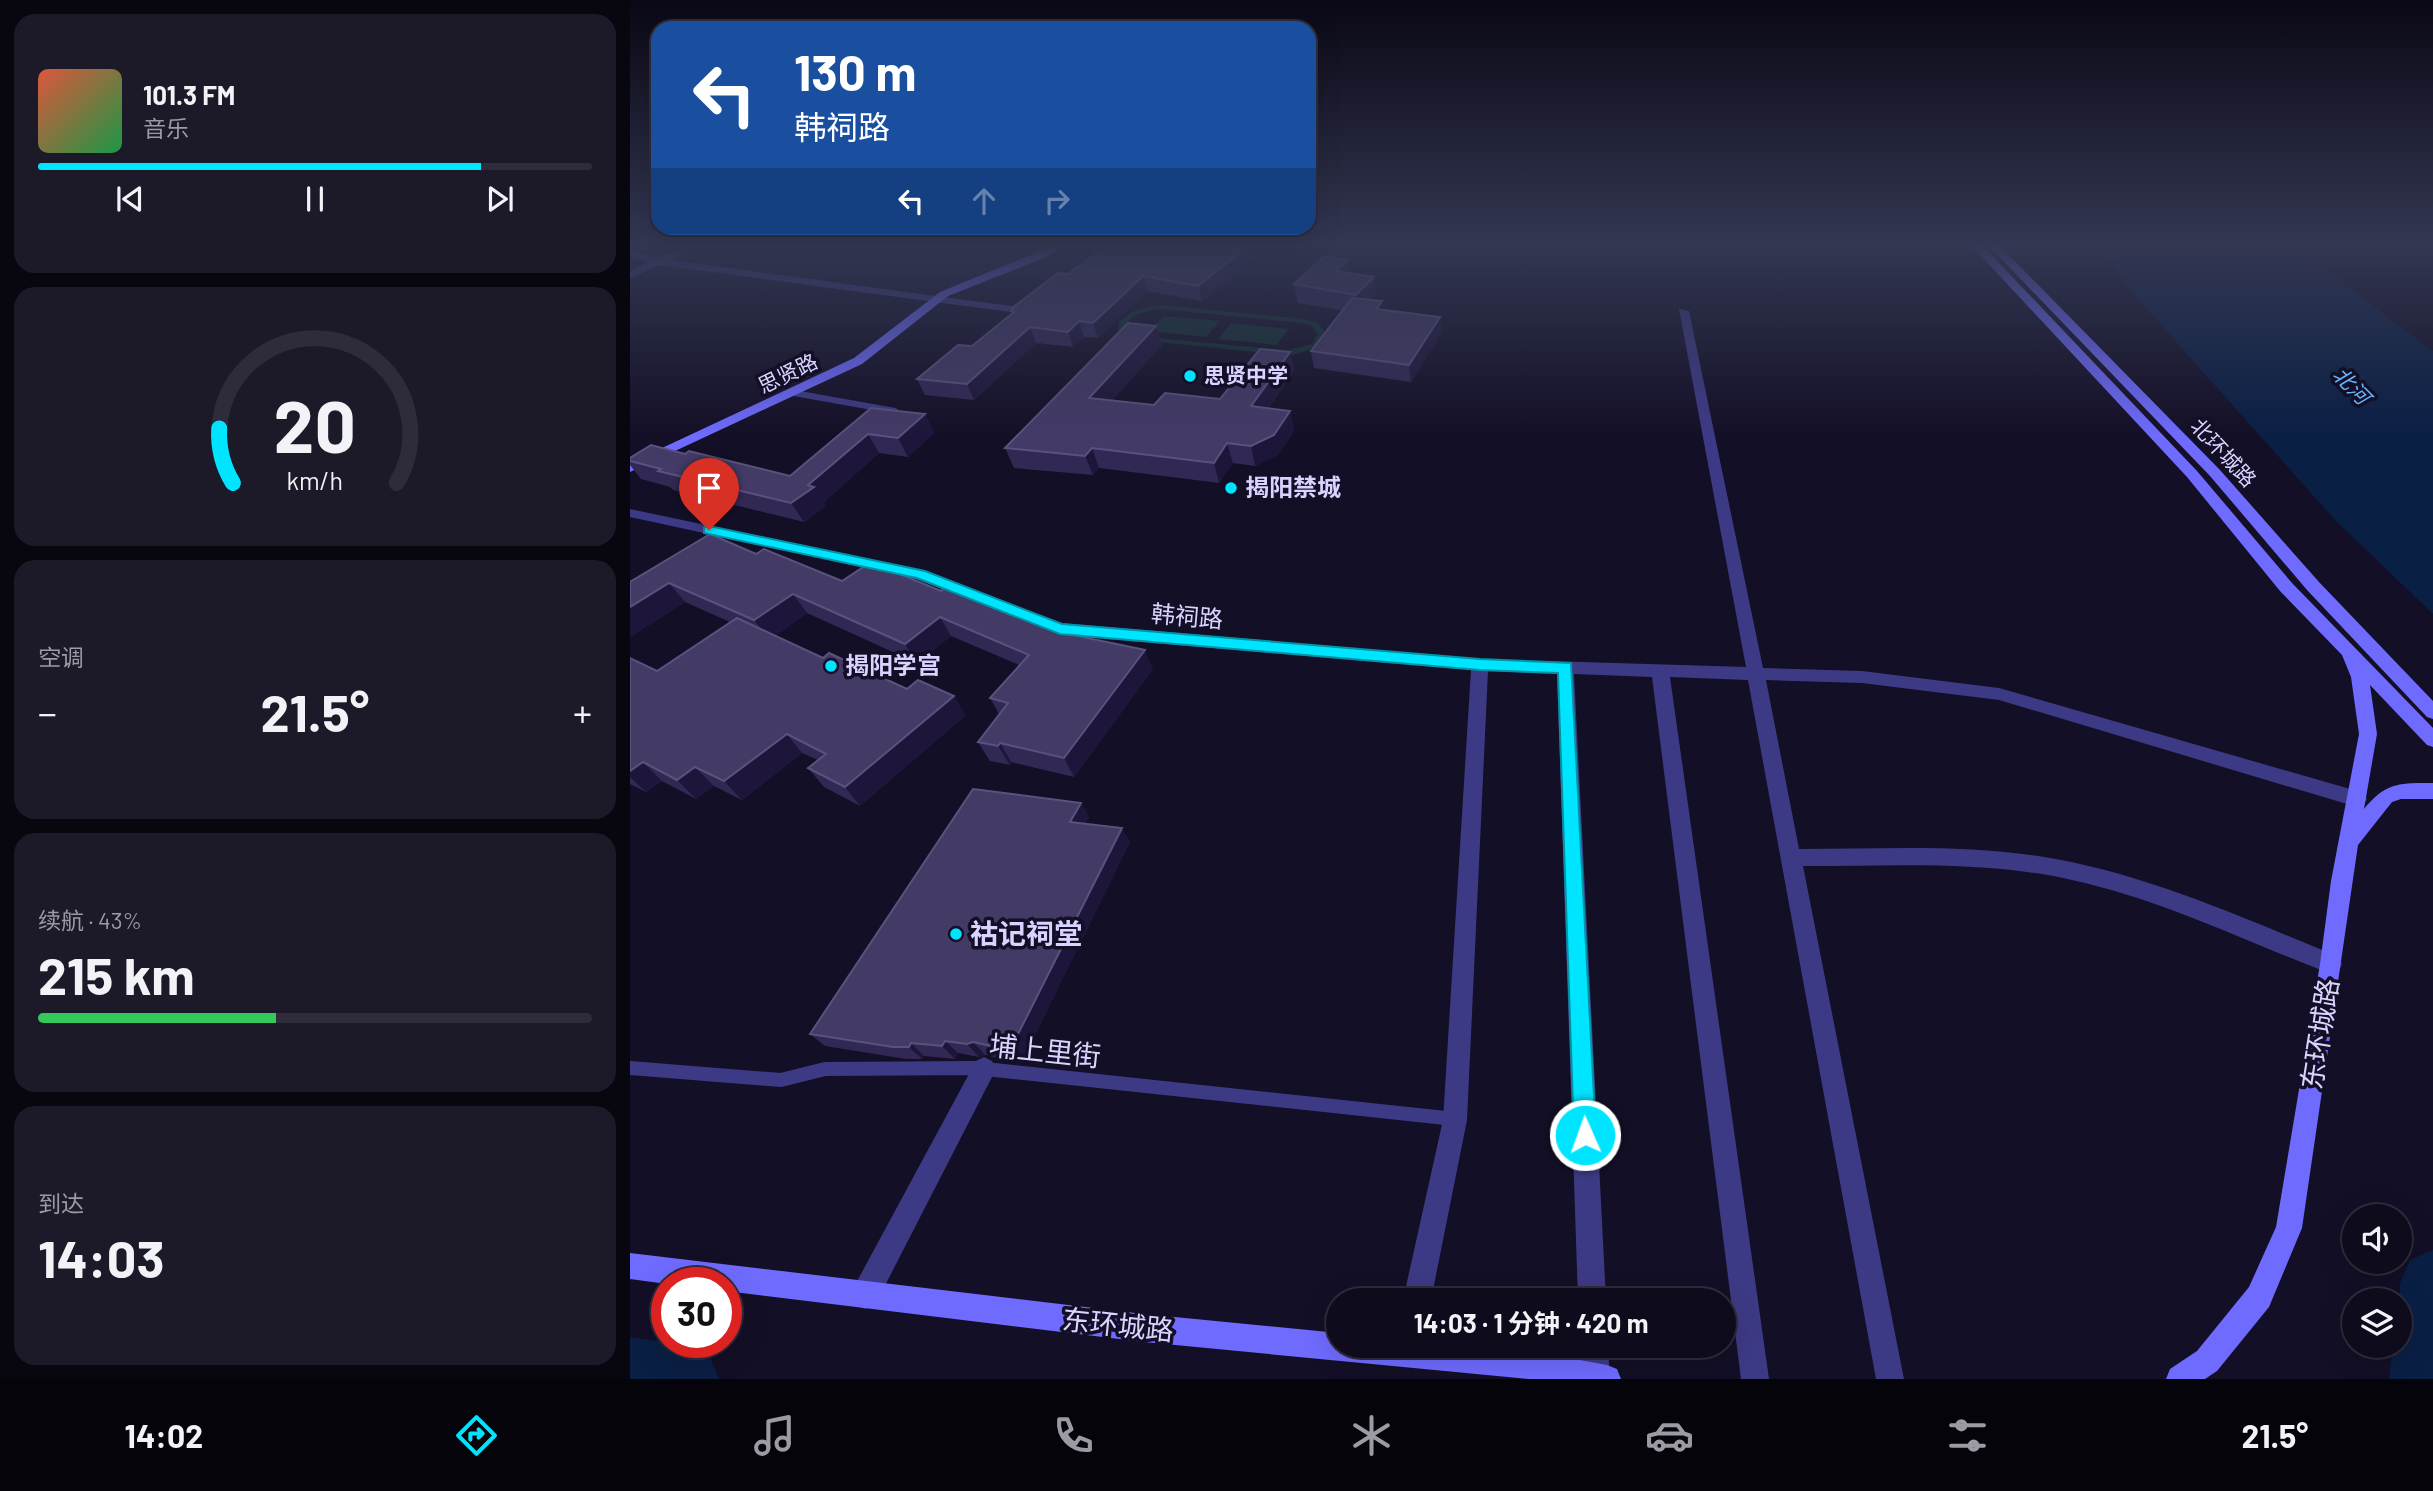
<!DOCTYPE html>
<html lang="zh">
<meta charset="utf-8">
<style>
body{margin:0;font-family:Barlow,"Noto Sans SC",sans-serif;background:#1c1929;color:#f1f3f6;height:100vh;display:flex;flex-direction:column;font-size:26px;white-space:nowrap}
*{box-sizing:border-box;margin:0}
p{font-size:23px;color:#9b9ba3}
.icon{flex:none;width:38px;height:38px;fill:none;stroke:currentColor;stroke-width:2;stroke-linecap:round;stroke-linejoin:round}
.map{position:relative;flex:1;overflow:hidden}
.details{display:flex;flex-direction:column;gap:14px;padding:14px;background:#08060f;width:630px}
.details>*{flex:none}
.top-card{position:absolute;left:21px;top:21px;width:665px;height:214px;border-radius:21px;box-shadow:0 7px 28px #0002,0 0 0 2px #2e2b3b;background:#1a4fa0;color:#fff;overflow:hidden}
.tools{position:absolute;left:1712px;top:1204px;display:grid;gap:14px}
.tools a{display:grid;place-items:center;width:70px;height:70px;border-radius:50%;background:#0e0b1c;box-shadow:0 7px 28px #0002,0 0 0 2px #2e2b3b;font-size:35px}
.speed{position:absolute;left:21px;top:1267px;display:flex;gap:14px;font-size:35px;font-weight:700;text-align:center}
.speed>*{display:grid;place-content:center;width:91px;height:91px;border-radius:50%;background:#0e0b1c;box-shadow:0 7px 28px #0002,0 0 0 2px #2e2b3b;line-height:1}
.speed .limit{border:10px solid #d22;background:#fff;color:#111}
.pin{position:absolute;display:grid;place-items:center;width:60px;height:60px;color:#fff;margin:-72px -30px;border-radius:50% 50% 50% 0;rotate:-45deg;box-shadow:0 0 7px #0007}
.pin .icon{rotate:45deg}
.me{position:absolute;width:77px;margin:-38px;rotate:358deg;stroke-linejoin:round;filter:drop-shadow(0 0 5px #0008)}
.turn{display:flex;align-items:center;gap:24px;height:147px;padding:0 28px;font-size:32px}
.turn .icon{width:91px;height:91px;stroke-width:2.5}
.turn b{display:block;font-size:49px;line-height:60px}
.lanes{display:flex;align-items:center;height:66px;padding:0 28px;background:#0003;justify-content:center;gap:35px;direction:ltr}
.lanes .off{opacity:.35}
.big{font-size:52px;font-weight:700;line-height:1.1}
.details .card{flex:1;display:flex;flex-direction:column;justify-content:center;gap:10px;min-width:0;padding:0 24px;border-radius:21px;background:#1c1929}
.details .dial{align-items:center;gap:0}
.dial svg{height:182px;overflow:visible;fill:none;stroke:#2e2b3b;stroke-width:7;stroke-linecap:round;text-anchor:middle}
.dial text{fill:#f1f3f6;stroke:none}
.song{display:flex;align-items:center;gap:21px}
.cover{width:84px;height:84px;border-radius:10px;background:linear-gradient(135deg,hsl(10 70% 55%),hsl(140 70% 35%))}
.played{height:7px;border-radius:4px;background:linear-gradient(90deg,#00e5ff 80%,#2e2b3b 80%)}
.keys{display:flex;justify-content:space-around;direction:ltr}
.heat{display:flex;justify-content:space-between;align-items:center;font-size:38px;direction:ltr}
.charge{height:10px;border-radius:5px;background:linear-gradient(90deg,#34c759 43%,#2e2b3b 0)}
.trip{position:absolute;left:696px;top:1288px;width:410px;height:70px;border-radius:35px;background:#0e0b1c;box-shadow:0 7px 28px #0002,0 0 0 2px #2e2b3b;font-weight:700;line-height:70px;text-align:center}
.tab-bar{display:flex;height:112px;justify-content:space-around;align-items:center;background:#06040b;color:#9b9ba3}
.tab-bar .icon{width:49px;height:49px}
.tab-bar .on{color:#00e5ff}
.tab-bar b{font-size:32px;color:#f1f3f6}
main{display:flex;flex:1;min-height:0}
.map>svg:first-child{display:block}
.green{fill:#12302f;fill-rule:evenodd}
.water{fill:#0a1f44}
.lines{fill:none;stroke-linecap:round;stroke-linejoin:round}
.river{fill:#0a1f44;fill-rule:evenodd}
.lane-far1{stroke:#3d3a85;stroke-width:6}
.lane{stroke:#3d3a85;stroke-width:14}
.street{fill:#3d3a85;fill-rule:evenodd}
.secondary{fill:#6f6bff;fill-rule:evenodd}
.wall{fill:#312854}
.shaded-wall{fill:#1d163a}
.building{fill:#433a66;stroke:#5a527e;stroke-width:2}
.route{fill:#00e5ff;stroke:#0095a6;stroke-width:2}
.poi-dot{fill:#00e5ff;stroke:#130f26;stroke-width:2.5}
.labels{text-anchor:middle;stroke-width:7;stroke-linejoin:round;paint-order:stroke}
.far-street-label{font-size:21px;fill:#d9d4ff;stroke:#130f26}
.far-poi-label{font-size:21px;font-weight:bold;fill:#d9d4ff;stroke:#130f26;text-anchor:start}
.far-water-label{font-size:21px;font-style:italic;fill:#62b6ff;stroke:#130f26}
.poi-label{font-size:24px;font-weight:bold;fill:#d9d4ff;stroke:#130f26;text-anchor:start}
.street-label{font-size:24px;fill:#d9d4ff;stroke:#130f26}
.near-poi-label{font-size:28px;font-weight:bold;fill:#d9d4ff;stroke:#130f26;text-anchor:start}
.near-street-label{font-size:28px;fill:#d9d4ff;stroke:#130f26}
</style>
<main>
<section class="details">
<div class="card">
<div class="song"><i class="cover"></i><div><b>101.3 FM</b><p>音乐</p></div></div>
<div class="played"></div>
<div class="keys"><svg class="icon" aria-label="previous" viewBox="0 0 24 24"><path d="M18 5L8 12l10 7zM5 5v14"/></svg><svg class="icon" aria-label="pause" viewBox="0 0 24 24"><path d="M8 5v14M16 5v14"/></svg><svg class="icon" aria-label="next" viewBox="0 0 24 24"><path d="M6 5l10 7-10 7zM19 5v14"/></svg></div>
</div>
<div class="card dial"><svg viewBox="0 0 100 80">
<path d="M14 69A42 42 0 1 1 86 69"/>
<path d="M14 69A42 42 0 0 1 8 45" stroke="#00e5ff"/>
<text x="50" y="56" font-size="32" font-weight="700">20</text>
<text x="50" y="72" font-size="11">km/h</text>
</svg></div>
<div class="card"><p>空调</p>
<div class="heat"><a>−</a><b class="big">21.5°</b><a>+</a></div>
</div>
<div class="card"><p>续航 · 43%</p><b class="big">215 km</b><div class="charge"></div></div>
<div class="card"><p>到达</p><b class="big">14:03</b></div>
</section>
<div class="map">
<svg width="1803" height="1379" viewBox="0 0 1803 1379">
<rect width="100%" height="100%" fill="#130f26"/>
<path class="green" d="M 532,305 L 675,319 L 688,323 L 697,334 C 686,349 675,353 657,355 L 498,339 L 489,333 L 488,324 C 499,310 515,307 532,305 ZM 530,309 L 671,323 L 682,326 L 688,334 L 682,344 L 657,350 L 504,336 L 496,327 C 501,313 517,311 530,309 Z
M 534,316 L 590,321 L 576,337 L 519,331 Z
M 601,323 L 659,329 L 646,345 L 588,339 Z"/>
<path class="water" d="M 1473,244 L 1661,244 L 1803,351 L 1803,614 L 1705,520 L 1498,288 Z"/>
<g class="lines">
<path class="river" d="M 1803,1250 L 1803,1379 L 1759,1379 L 1763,1346 L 1769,1346 L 1770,1283 L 1780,1260 Z
M 0,1337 L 55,1345 L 79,1355 L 89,1379 L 0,1379 Z"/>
<path class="lane-far1" d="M 305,299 L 390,310
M 164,393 L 265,411"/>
<path class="lane" d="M 0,1068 L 151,1080 L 195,1069 L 346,1068 L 825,1119"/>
<path class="street" d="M 60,244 L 74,244 L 41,260 L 305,296 L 311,299 L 305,302 L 30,265 L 0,278 L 0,271 L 19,262 L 0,257 L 0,251 L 28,258 Z
M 1049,309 L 1059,311 L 1133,668 L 1232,671 L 1369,688 L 1727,791 L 1734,794 L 1737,799 L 1734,804 L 1727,807 L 1369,700 L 1232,683 L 1136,680 L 1169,849 C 1249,849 1329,844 1408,856 C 1513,872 1611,917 1709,957 L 1712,964 L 1709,971 L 1701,974 C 1615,941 1533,900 1442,880 C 1354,860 1263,866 1173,866 L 1274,1379 L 1246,1379 L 1118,680 L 1040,677 L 1139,1379 L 1111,1379 L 1022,677 L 944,674 L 976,1300 L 948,1300 L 927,674 L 858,671 L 837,1120 L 801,1300 L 773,1300 L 813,1120 L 841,670 L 430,635 L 286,579 L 0,517 L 0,509 L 290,570 L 432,623 L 850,659 L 1116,667 Z
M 354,1057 L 362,1061 L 366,1069 L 362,1077 L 245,1305 L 235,1309 L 225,1305 L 221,1295 L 225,1285 L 346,1061 Z
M 950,1346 L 978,1346 L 980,1379 L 952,1379 Z"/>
<path class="secondary" d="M 427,244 L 440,244 L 409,260 L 318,296 L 232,364 L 0,472 L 0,463 L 224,358 L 310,292 Z
M 1340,244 L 1351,244 L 1567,471 L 1662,583 L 1803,728 L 1803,747 L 1797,745 L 1740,685 L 1747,734 L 1734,809 C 1756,782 1770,783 1803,783 L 1803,799 L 1771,799 L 1762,802 L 1728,845 L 1672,1228 L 1639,1307 L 1587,1371 L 1575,1379 L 1536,1379 L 1540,1369 L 1567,1351 L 1619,1287 L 1646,1227 L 1690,964 L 1701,881 L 1729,734 L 1721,677 L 1712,655 L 1650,591 L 1557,477 Z
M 1357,244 L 1368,244 L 1590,470 L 1689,582 L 1803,701 L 1803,719 L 1797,717 L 1677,590 L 1580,476 Z
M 0,1253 L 514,1314 L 709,1333 L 709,1346 L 848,1346 L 901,1351 L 977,1365 L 987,1369 L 991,1379 L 898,1379 L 514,1342 L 96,1291 L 96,1283 L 37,1284 L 0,1279 Z"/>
</g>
<path class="wall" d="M 620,245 L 623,260 L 572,301 L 517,291 L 468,338 L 454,337 L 443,347 L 406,343 L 344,400 L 295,395 L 287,379 L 342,346 L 381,314 L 381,311 L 383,310 L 382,308 L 438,274 Z
M 719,273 L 746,295 L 741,300 L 753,310 L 810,317 L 811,333 L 781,382 L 684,368 L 681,351 L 712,310 L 668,303 L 664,284 Z
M 526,326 L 532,345 L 482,400 L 524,405 L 590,399 L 660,352 L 664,371 L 638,409 L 660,411 L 664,431 L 648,455 L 625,466 L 603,463 L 589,483 L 469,468 L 463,475 L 384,468 L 375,448 Z
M 241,408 L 295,414 L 304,433 L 278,457 L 249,453 L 194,502 L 196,506 L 174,522 L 43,490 L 40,487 L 11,479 L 0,465 L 0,458 L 55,454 L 160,476 Z
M 126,554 L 212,581 L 311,591 L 417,627 L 440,632 L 442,635 L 523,669 L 444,777 L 381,762 L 380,765 L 360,761 L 348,742 L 369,714 L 360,698 L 389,665 L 321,636 L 287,663 L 177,613 L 145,636 L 193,658 L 336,715 L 230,806 L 194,787 L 178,768 L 188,760 L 172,753 L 112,800 L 84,786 L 66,799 L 32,781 L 16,792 L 0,784 L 0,658 L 27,671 L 100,622 L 55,602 L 0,637 L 0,582 Z
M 451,803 L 459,817 L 455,824 L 500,842 L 391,1063 L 355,1055 L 349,1057 L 328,1053 L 325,1059 L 294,1056 L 292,1059 L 276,1059 L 195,1046 L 180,1034 Z"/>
<path class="shaded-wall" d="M 620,245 L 623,260 L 572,301 L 568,286 Z
M 718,260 L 720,278 L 706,271 Z
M 513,276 L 517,291 L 468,338 L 463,323 Z
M 744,277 L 746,295 L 728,313 L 726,295 Z
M 752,301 L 754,317 L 746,309 Z
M 810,317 L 811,333 L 781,382 L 779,365 Z
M 449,321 L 454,337 L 443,347 L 438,332 Z
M 526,326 L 532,345 L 466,417 L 459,398 Z
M 400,327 L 406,343 L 344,400 L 337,384 Z
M 660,352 L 664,371 L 626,426 L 621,406 Z
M 660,411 L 664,431 L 648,455 L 625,466 L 621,446 Z
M 295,414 L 304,433 L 278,457 L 268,438 Z
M 238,434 L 249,453 L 194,502 L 196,506 L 174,522 L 161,503 L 178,485 Z
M 597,443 L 603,463 L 589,483 L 584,463 Z
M 462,448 L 469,468 L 463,475 L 455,456 Z
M 39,583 L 55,602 L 0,637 L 0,607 Z
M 163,594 L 177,613 L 139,640 L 124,620 Z
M 310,617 L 321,636 L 287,663 L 275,644 Z
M 515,650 L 523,669 L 444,777 L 434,758 Z
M 324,696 L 336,715 L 230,806 L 215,787 Z
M 157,734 L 172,753 L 112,800 L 94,781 Z
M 370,743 L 381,762 L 380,765 L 368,746 Z
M 13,762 L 32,781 L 16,792 L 0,777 L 0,771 Z
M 65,767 L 84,786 L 66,799 L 47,780 Z
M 451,803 L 459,817 L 448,836 L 440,822 Z
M 492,828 L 500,842 L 391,1063 L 380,1050 Z
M 315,1041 L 328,1053 L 325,1059 L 312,1046 Z
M 343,1042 L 355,1055 L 349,1057 L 337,1044 Z
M 281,1043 L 294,1056 L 292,1059 L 279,1047 Z"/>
<path class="building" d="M 480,244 L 612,244 L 620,245 L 568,286 L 513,276 L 463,323 L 449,321 L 438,332 L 400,327 L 337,384 L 287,379 L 328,345 L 342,346 L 384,312 L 381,311 L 384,308 L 382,308 L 428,273 L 438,274 Z
M 695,256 L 718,260 L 706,271 L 744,277 L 726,295 L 664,284 Z
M 722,298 L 752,301 L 746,309 L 810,317 L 779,365 L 681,351 Z
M 498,323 L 526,326 L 459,398 L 524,405 L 535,393 L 590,399 L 630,349 L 660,352 L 621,406 L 660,411 L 644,435 L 621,446 L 597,443 L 584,463 L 462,448 L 455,456 L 375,448 Z
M 241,408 L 295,414 L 268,438 L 238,434 L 178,485 L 184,487 L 161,503 L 28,471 L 31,469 L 0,461 L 0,458 L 21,445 L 55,454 L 59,451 L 160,476 Z
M 80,534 L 126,554 L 134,549 L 212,581 L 241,562 L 311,591 L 317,586 L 417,627 L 440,632 L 438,634 L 515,650 L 434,758 L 370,743 L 368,746 L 348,742 L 378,703 L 360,698 L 399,655 L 310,617 L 275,644 L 163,594 L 124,620 L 39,583 L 0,607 L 0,582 Z
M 107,618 L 193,658 L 199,653 L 277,689 L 288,680 L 324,696 L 215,787 L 178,768 L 196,754 L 157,734 L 94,781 L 65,767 L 47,780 L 13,762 L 0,771 L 0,658 L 27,671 Z
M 343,789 L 451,803 L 440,822 L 492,828 L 380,1050 L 343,1042 L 337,1044 L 315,1041 L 312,1046 L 281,1043 L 279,1047 L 263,1047 L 180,1034 Z"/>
<linearGradient id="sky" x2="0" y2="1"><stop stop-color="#0a0815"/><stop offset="0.56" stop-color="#333752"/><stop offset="1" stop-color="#333752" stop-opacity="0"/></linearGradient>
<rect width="1803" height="437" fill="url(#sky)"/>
<path class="route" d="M 79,526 L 295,571 L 432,624 L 850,659 L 941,663 L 966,1135 L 963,1143 L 955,1146 L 947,1143 L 944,1135 L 928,673 L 850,670 L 430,634 L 287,578 L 74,533 L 74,527 Z"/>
<g class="poi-dot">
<circle cx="560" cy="376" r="7"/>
<circle cx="601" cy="488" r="7"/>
<circle cx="201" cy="666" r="7"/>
<circle cx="326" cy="934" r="7"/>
</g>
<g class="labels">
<g class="far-street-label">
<text transform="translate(158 374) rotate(-26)" y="7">思贤路</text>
<text transform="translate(1593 453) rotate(47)" y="7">北环城路</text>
</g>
<g class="far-poi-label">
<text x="574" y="383">思贤中学</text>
</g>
<g class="far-water-label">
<text transform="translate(1721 386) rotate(45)" y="7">北河</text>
</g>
<g class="poi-label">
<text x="615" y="496">揭阳禁城</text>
<text x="215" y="674">揭阳学宫</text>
</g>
<g class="street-label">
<text transform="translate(557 617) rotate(5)" y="8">韩祠路</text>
</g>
<g class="near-poi-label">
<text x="340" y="944">祜记祠堂</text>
</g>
<g class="near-street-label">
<text transform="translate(1690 1034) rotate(-81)" y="10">东环城路</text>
<text transform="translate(415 1051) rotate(6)" y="10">埔上里街</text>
<text transform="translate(488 1325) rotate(6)" y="10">东环城路</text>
</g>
</g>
</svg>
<div class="tools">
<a><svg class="icon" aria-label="sound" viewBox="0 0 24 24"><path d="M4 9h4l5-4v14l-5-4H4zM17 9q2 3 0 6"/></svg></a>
<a><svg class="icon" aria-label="layers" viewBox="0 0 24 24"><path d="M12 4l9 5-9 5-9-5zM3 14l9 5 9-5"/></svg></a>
</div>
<div class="speed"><div class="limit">30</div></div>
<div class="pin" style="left:79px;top:530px;background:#d93025"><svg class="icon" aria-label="arrive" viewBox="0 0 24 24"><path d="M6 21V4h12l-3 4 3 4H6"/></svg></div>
<svg class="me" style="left:955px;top:1135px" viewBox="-20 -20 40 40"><circle r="17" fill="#00e5ff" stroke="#fff" stroke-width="3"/><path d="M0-11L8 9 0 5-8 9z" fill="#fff"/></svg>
<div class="trip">14:03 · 1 分钟 · 420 m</div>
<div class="top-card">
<div class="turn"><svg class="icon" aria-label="left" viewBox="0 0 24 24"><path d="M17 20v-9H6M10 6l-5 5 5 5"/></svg><div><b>130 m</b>韩祠路</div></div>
<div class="lanes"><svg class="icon" aria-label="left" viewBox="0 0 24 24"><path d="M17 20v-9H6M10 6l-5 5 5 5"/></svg><svg class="icon off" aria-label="ahead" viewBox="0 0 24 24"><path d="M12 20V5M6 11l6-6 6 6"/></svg><svg class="icon off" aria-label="right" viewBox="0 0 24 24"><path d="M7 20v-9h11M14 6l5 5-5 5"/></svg></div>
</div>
</div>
</main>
<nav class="tab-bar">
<b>14:02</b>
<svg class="icon on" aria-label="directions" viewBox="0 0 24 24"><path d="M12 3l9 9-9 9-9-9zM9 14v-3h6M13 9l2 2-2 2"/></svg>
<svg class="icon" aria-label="music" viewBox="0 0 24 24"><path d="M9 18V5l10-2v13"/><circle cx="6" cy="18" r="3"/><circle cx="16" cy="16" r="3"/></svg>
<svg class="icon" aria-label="phone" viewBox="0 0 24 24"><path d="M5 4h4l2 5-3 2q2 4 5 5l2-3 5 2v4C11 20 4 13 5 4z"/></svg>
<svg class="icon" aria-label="climate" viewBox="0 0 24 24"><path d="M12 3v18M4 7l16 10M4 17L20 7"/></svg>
<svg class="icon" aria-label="car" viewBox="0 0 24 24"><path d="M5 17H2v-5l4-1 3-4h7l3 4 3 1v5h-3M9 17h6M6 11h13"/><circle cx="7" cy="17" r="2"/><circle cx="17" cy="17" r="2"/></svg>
<svg class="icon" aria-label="filters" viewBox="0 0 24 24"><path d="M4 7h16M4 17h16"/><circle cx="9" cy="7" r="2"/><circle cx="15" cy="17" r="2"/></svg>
<b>21.5°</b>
</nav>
